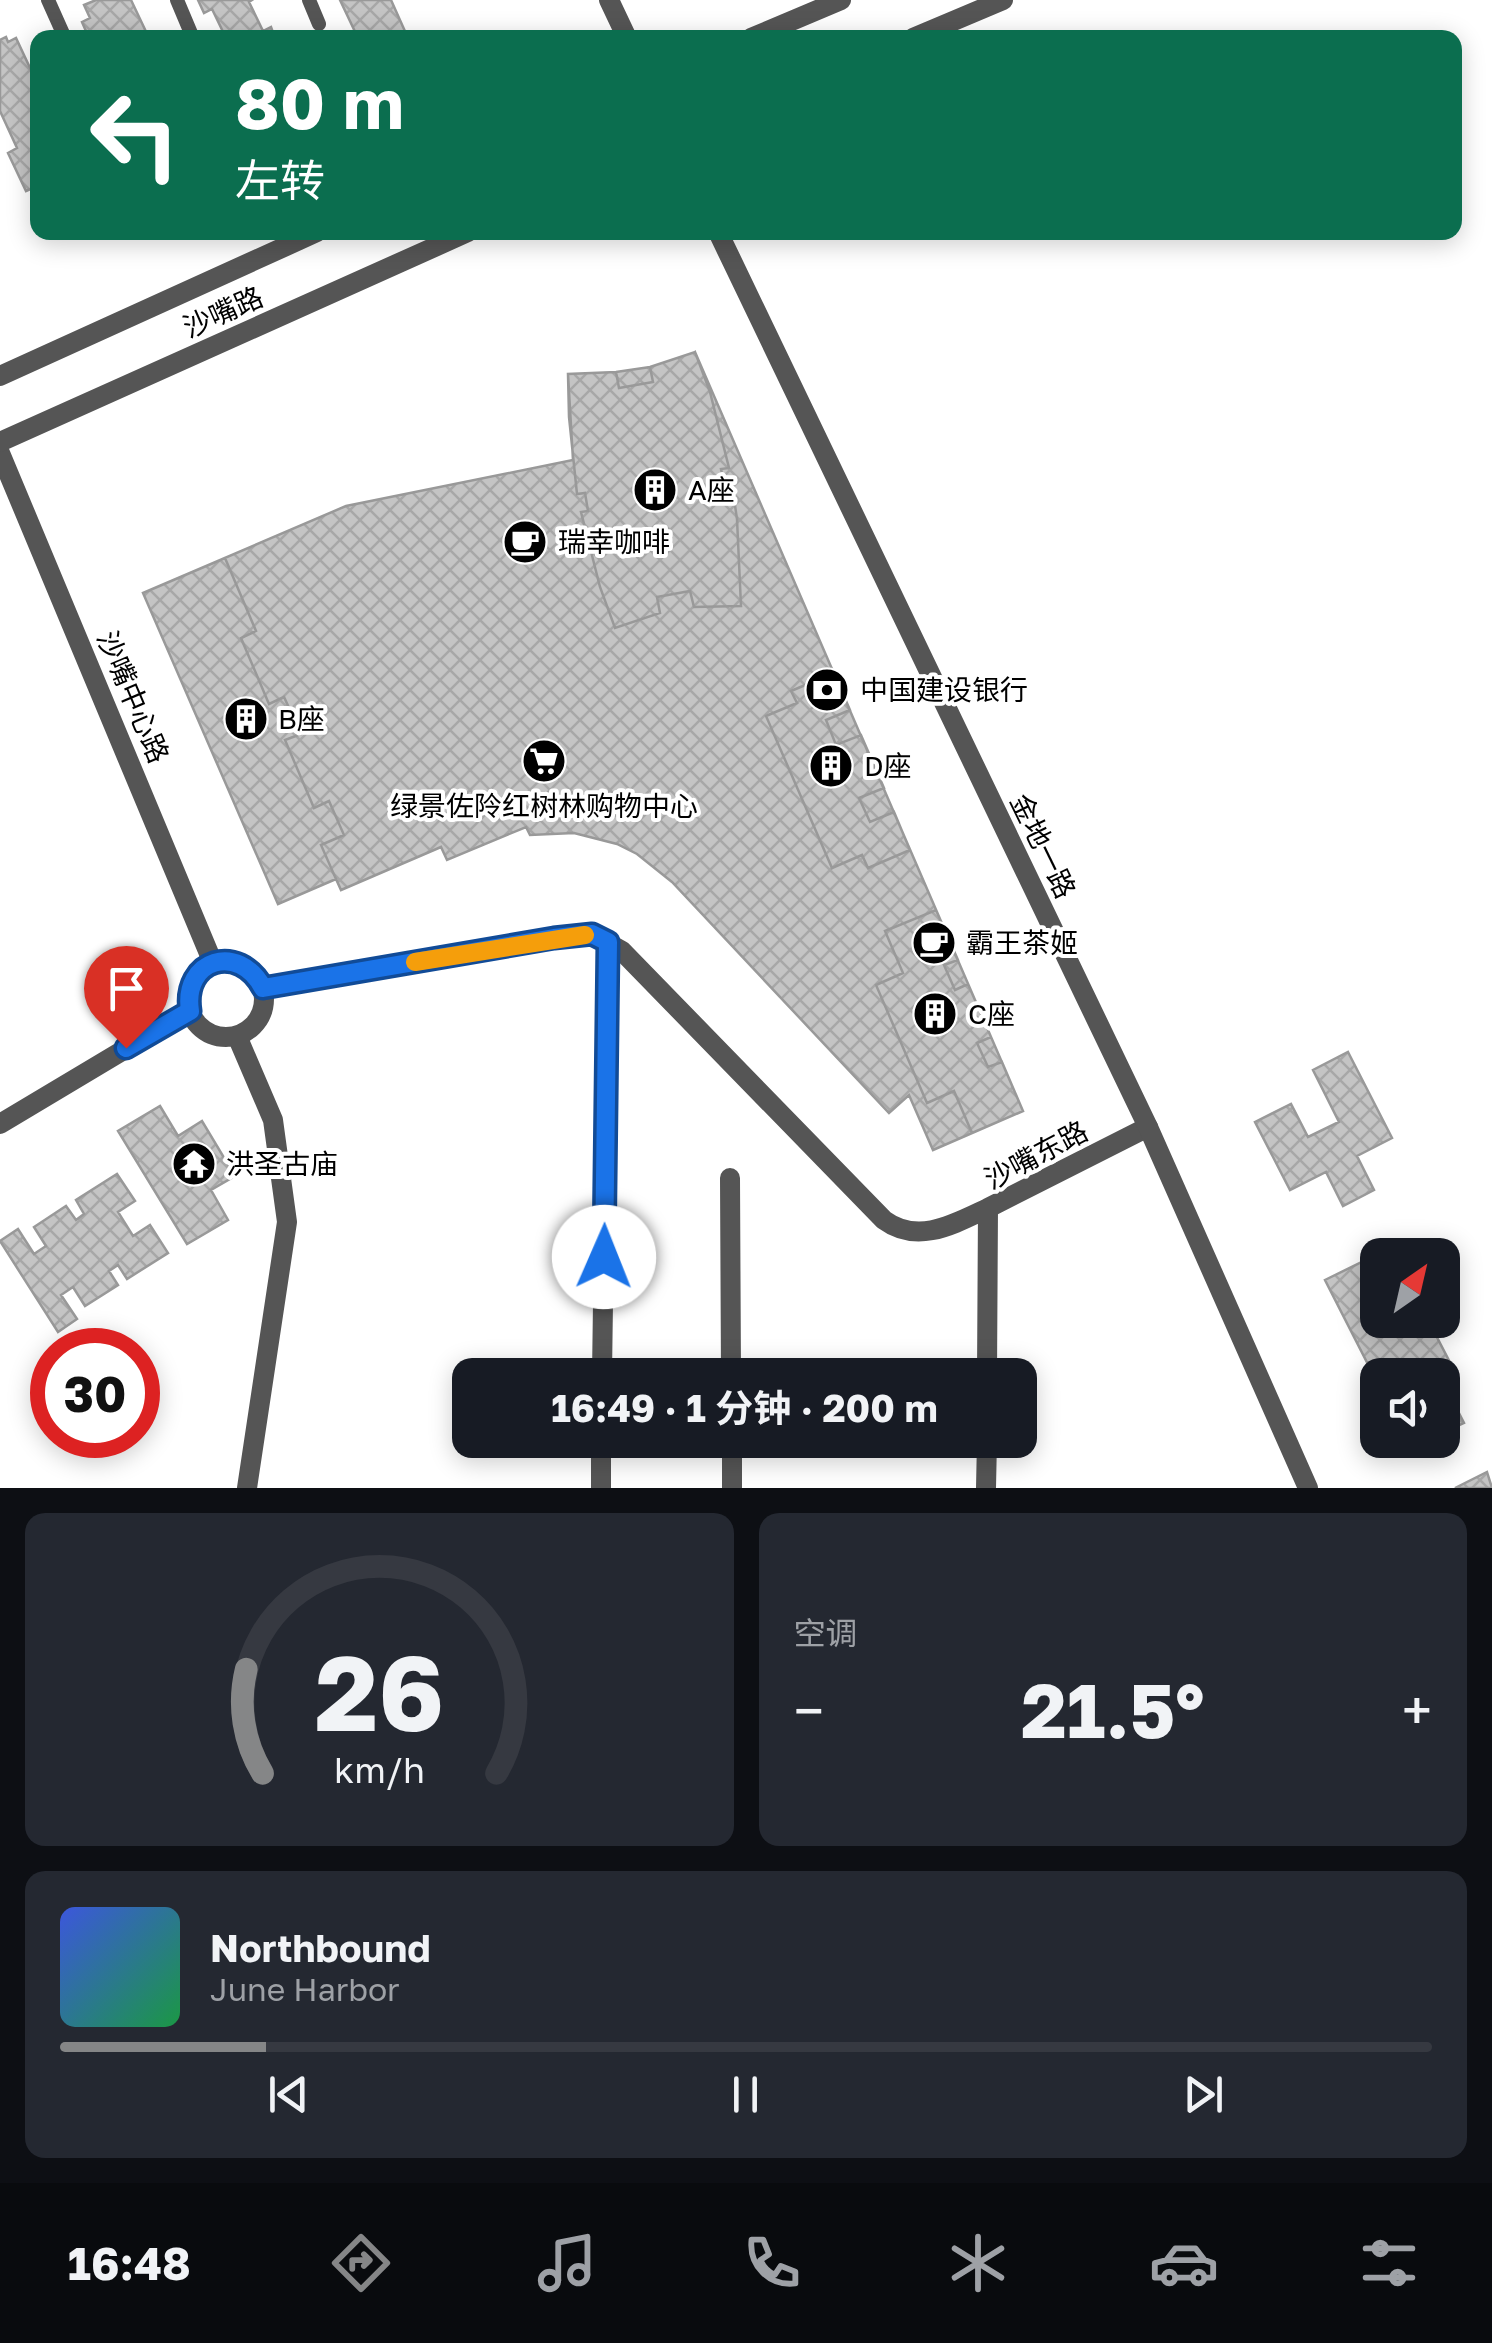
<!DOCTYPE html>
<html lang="zh">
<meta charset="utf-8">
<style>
body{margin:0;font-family:"Golos Text","Noto Sans SC",sans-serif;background:#242831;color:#f1f3f6;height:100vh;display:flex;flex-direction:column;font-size:38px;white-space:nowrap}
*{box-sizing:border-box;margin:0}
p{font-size:32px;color:#9ea1a6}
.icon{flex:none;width:55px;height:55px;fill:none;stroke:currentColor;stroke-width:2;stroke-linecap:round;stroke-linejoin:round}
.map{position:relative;height:1488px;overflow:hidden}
.side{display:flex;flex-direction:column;gap:25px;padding:25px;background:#0d0f14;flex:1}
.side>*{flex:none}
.hud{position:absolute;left:30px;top:30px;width:1432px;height:210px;border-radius:20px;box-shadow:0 5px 25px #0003;background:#0b6e4f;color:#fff;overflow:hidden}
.needle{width:65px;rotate:34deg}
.controls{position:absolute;left:1360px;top:1238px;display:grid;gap:20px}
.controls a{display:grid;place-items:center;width:100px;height:100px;border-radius:20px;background:#171b24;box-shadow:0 5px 25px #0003;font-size:50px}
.speed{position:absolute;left:30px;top:1328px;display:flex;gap:20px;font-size:50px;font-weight:700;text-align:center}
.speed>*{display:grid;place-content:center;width:130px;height:130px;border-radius:50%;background:#171b24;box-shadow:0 5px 25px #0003;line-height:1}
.speed .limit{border:15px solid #d22;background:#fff;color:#111}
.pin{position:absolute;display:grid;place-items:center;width:85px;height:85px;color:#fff;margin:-102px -42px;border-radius:50% 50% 50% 0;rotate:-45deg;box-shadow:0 0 10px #0007}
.pin .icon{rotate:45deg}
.me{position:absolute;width:110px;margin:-55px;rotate:1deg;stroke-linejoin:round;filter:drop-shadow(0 0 8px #0008)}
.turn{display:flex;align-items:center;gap:35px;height:210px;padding:0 40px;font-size:45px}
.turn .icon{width:130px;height:130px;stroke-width:2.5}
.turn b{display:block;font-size:70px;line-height:85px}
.big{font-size:75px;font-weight:700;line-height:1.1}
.side .widget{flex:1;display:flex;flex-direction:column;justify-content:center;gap:15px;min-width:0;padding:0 35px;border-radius:20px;background:#242831}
.side .dial{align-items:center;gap:0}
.dial svg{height:260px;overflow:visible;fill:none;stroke:#363941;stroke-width:7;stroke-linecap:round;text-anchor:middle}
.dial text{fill:#f1f3f6;stroke:none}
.song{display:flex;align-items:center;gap:30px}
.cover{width:120px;height:120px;border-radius:15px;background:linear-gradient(135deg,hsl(230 70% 55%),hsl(140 70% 35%))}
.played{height:10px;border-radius:5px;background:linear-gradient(90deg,#858687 15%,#363941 15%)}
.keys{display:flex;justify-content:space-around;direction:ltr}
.heat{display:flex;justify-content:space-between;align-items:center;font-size:55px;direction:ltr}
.side .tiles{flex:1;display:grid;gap:25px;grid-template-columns:1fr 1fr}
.widget:last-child{grid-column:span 2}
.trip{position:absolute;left:452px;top:1358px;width:585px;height:100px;border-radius:20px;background:#171b24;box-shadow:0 5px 25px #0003;font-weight:700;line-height:100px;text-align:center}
.tab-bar{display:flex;height:160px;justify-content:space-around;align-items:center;background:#090b0e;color:#9ea1a6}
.tab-bar .icon{width:70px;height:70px}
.tab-bar .active{color:#858687}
.tab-bar b{font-size:45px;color:#f1f3f6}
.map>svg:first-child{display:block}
.building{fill:url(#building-cross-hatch);stroke:#999;stroke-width:2.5}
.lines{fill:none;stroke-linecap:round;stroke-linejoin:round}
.service{stroke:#555;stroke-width:14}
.minor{stroke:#555;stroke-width:20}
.tertiary{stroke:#555;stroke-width:20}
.route-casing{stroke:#114b97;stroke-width:25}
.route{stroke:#1a73e8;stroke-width:18}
.slow{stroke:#f59e0b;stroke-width:18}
.labels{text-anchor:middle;stroke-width:8;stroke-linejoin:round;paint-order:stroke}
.street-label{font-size:28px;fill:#000;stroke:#fff}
.poi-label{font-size:28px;fill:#000;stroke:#fff;text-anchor:start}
</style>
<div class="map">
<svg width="1492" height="1488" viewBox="0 0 1492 1488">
<defs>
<pattern id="building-cross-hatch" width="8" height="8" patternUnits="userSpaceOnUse" patternTransform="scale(2.5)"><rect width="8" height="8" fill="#c4c4c4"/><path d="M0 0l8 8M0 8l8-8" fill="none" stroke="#a7a7a7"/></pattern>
</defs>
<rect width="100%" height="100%" fill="#fff"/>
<path class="building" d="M 96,0 L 131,0 L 149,38 L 89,38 L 82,22 L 90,18 L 84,5 Z
M 198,0 L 252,0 L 249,2 L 263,31 L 271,27 L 275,38 L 226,38 L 212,9 L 204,13 Z
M 340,0 L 391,0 L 408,38 L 358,38 Z
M 6,37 L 8,42 L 16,38 L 38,85 L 38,94 L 33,96 L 38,107 L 38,192 L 35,187 L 26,191 L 8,153 L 17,148 L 0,111 L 0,40 Z
M 695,352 L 1023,1111 L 933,1150 L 909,1095 L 889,1113 L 672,882 L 637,854 L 617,844 L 574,833 L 530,835 L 526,827 L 447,860 L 441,847 L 341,890 L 336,879 L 278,904 L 143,593 L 346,506 L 573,460 L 568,374 L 616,372 L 650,367 Z
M 695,352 L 710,392 L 729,468 L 721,469 L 725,487 L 732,485 L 737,519 L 741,606 L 694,607 L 690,591 L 657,597 L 660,613 L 615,628 L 600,587 L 581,512 L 588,511 L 585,493 L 577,494 L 569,417 L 568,374 L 616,372 L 619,388 L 653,382 L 650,367 Z
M 225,558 L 256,631 L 241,638 L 269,704 L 284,697 L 301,734 L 285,740 L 314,808 L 329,801 L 344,835 L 321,845 L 336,879 L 278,904 L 143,593 Z
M 834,673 L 850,710 L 826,720 L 836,745 L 861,735 L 884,788 L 859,798 L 870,822 L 894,812 L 910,850 L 868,868 L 862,855 L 832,868 L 766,716 L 797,703 L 791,691 Z
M 936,910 L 958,960 L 944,965 L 955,990 L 968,984 L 991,1037 L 977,1043 L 988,1067 L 1002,1062 L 1023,1111 L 972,1133 L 954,1091 L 927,1103 L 876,985 L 903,973 L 885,931 Z
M 1348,1052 L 1392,1138 L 1357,1156 L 1374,1190 L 1343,1206 L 1326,1172 L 1290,1190 L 1255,1122 L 1291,1104 L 1308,1137 L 1339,1122 L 1313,1070 Z
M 160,1106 L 178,1136 L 202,1121 L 235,1176 L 211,1190 L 228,1220 L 187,1244 L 118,1131 Z
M 117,1174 L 135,1201 L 118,1212 L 133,1236 L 150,1225 L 168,1253 L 127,1279 L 118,1265 L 109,1271 L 118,1285 L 85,1306 L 73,1287 L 61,1295 L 77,1319 L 58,1332 L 0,1241 L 18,1229 L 34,1254 L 46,1246 L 34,1227 L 66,1206 L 76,1220 L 84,1214 L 76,1200 Z
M 1378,1254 L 1378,1320 L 1428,1320 L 1458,1378 L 1444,1384 L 1464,1423 L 1442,1433 L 1442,1375 L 1378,1375 L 1378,1384 L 1325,1280 Z
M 1406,1440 L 1429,1440 L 1410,1449 Z
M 1487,1472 L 1492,1488 L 1455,1488 Z"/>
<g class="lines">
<path class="service" d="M 48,0 L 65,38
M 177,0 L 193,38
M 309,0 L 319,24"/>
<path class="minor" d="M 609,0 L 627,38
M 0,453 L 213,963
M188 999a38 38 0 1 1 76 0a38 38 0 1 1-76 0Z
M 263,988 L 554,938 L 592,934 L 622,951 L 884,1220 C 918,1245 954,1224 988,1208
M 237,1036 L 273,1120 L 287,1222 L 247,1488
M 0,1124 L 189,1011
M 730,1178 L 731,1375
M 602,1375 L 608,942
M 987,1375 L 988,1208 L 1148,1127
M 732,1440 L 732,1488
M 601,1488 L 601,1440
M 986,1488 L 987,1440"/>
<path class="tertiary" d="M 751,38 L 841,0
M 913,38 L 1003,0
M 718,232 L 1148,1127 L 1308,1488
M 0,376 L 317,232
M 0,442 L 468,232"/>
</g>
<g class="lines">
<defs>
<path id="route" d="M 126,1048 L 190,1011 C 182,959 239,942 263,988 L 554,938 L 592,934 L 608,942 L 604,1257"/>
</defs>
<use href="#route" class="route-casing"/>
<use href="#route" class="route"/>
<path class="slow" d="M 415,962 L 585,935"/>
</g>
<defs>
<symbol id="building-disc" viewBox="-11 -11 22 22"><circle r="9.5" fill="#000" stroke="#fff"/><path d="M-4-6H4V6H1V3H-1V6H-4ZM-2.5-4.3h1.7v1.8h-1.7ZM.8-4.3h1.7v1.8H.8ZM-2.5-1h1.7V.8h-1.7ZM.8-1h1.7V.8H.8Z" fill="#fff"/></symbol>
<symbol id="cafe-disc" viewBox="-11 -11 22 22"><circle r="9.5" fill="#000" stroke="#fff"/><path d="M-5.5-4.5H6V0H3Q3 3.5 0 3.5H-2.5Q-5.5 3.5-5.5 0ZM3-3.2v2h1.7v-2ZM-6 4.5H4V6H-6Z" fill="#fff"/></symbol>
<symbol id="bank-disc" viewBox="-11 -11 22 22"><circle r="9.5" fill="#000" stroke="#fff"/><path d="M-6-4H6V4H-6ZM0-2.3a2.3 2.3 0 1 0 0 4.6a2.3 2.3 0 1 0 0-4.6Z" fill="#fff"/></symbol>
<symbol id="supermarket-disc" viewBox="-11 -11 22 22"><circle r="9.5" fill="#000" stroke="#fff"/><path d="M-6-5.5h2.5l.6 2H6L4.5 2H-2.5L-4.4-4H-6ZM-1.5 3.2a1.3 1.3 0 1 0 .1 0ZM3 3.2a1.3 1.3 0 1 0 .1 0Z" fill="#fff"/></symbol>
<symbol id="temple-disc" viewBox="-11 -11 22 22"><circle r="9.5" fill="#000" stroke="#fff"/><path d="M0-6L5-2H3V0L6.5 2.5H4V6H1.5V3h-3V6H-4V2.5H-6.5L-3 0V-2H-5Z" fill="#fff"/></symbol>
</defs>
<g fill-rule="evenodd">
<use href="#building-disc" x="630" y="465" width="50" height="50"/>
<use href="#cafe-disc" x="500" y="517" width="50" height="50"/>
<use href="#bank-disc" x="802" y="665" width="50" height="50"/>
<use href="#building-disc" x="221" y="694" width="50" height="50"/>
<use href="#supermarket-disc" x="519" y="736" width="50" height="50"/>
<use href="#building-disc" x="806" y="741" width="50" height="50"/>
<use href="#cafe-disc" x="909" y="918" width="50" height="50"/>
<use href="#building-disc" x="910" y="989" width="50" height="50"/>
<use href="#temple-disc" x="169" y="1139" width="50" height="50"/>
</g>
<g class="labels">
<g class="street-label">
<text transform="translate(223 312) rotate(-24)" y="10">沙嘴路</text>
<text transform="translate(133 697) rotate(67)" y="10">沙嘴中心路</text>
<text transform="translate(1043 846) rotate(64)" y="10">金地一路</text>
<text transform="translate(1036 1155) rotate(-28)" y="10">沙嘴东路</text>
</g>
<g class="poi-label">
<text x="688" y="500">A座</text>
<text x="558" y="552">瑞幸咖啡</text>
<text x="860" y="700">中国建设银行</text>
<text x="278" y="729">B座</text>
<text x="864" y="776">D座</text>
<text x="544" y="816" text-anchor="middle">绿景佐阾红树林购物中心</text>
<text x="966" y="953">霸王茶姬</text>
<text x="968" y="1024">C座</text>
<text x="226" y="1174">洪圣古庙</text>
</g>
</g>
</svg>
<div class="controls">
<a><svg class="needle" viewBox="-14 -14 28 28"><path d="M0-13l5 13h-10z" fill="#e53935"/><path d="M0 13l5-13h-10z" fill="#9ea1a6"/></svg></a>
<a><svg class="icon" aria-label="sound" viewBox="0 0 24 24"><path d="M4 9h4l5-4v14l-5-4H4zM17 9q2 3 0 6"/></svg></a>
</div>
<div class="speed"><div class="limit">30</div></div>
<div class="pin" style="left:126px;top:1048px;background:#d93025"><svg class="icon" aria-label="arrive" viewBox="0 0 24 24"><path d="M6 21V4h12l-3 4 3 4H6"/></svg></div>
<svg class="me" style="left:604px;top:1257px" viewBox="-20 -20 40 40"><circle r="19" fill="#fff"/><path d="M0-13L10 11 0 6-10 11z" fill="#1a73e8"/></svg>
<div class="trip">16:49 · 1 分钟 · 200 m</div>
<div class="hud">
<div class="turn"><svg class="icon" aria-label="left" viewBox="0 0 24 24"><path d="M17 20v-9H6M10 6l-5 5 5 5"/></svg><div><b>80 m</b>左转</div></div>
</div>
</div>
<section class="side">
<div class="tiles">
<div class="widget dial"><svg viewBox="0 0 100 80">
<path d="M14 69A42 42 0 1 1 86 69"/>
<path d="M14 69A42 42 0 0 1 9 37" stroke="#858687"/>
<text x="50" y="56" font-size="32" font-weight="700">26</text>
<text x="50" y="72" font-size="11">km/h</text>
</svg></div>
<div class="widget"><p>空调</p>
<div class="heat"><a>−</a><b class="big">21.5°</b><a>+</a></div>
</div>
<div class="widget">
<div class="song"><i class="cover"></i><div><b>Northbound</b><p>June Harbor</p></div></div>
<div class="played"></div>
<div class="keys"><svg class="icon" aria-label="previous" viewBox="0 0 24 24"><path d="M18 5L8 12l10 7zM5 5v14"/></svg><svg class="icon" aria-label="pause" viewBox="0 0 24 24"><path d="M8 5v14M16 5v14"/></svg><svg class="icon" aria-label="next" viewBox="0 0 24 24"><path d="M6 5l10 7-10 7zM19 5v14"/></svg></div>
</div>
</div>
</section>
<nav class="tab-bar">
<b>16:48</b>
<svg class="icon active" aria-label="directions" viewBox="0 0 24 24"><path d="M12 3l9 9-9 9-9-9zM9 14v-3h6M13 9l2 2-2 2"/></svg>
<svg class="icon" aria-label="music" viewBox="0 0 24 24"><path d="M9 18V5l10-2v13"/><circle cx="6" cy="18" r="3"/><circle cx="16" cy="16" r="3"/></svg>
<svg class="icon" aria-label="phone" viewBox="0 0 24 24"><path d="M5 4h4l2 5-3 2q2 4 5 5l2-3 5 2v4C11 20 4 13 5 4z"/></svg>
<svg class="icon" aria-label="climate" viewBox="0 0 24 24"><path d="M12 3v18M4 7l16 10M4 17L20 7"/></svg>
<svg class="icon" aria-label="car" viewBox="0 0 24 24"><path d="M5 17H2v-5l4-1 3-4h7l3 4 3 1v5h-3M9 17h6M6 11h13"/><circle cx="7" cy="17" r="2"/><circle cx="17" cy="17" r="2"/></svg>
<svg class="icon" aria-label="filters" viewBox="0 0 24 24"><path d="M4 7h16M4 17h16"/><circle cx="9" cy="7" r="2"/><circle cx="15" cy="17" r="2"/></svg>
</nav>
